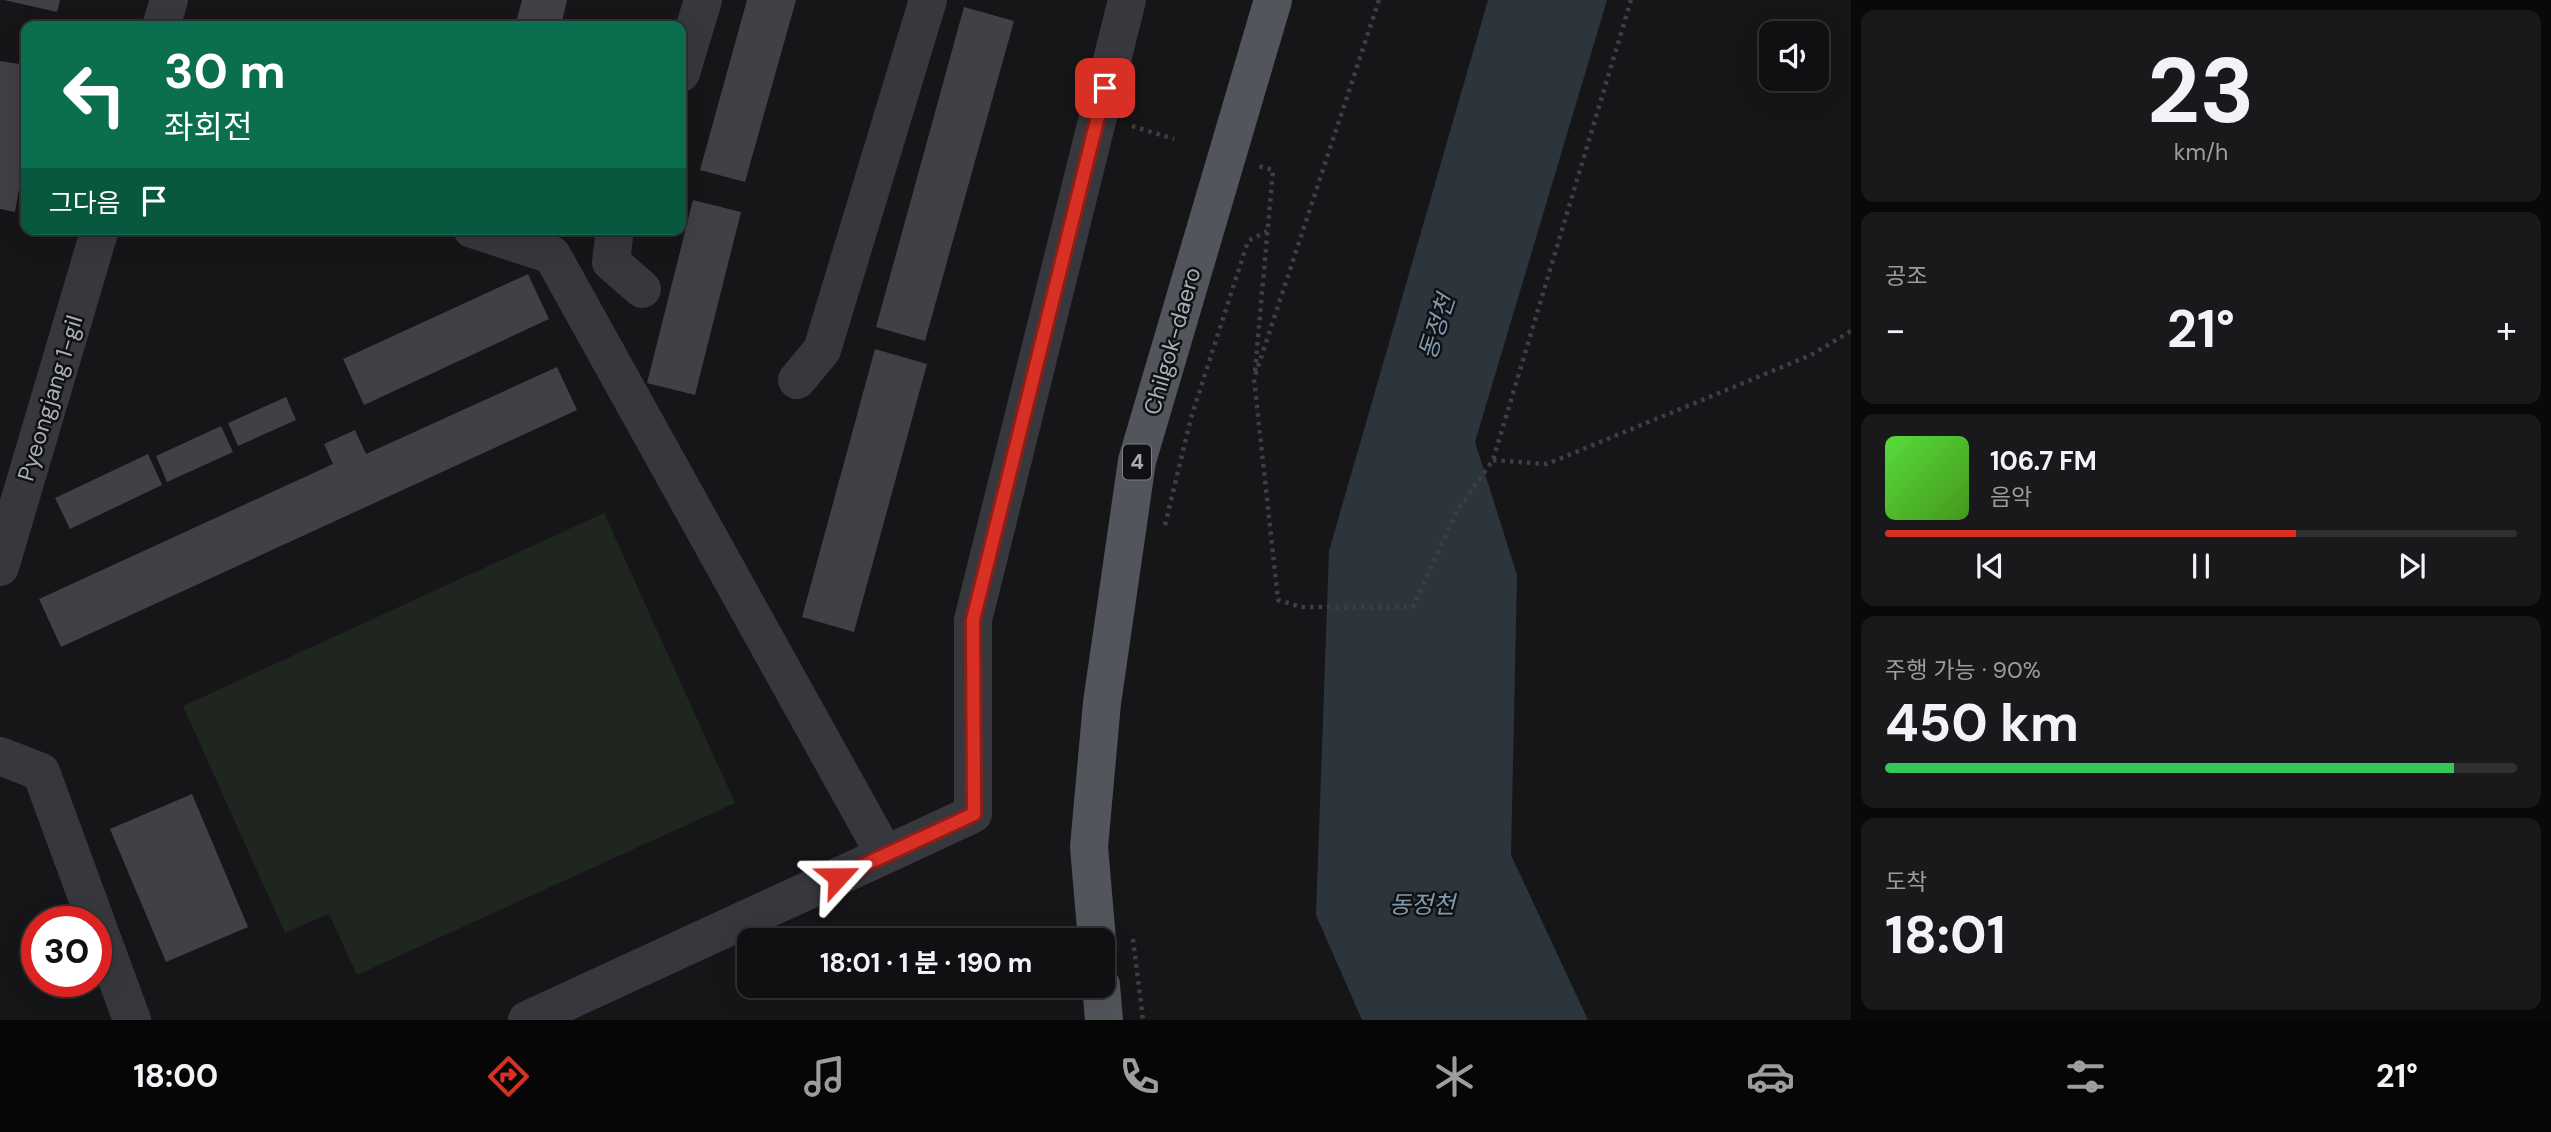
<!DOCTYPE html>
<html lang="ko">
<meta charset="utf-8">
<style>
body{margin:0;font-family:"DM Sans","Noto Sans KR",sans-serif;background:#19191b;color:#f1f3f6;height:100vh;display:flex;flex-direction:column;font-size:26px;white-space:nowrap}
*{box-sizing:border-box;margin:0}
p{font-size:23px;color:#9c9d9f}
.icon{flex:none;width:38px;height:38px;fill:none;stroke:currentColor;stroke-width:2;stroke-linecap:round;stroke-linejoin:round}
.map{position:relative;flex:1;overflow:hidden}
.panel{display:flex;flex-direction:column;gap:10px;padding:10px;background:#09090a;width:700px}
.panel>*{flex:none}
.hud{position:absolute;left:21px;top:21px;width:665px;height:214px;border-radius:14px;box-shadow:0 7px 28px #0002,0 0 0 2px #303032;background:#0b6e4f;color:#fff;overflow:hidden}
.fabs{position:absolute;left:1759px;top:21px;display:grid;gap:14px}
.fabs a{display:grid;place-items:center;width:70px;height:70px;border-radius:14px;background:#101012;box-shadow:0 7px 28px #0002,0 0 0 2px #303032;font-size:35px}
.speed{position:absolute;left:21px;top:906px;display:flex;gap:14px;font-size:35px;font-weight:700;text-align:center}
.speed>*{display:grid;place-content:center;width:91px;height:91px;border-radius:50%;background:#101012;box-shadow:0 7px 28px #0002,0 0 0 2px #303032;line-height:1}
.speed .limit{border:10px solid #d22;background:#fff;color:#111}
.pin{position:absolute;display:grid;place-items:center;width:60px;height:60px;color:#fff;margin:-30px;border-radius:14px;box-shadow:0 4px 10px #0006}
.me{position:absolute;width:77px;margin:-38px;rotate:66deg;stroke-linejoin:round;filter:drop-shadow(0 0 5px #0008)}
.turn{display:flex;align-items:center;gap:24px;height:147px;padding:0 28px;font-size:32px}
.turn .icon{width:91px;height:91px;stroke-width:2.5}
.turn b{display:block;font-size:49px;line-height:60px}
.then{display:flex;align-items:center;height:66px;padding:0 28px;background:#0003;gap:14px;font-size:26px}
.big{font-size:52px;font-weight:700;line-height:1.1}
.panel .tile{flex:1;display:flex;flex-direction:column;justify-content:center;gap:10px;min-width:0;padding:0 24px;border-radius:14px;background:#19191b}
.panel .dial{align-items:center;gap:0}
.dial b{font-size:91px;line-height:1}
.song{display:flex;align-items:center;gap:21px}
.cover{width:84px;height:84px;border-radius:10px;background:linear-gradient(135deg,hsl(110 70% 55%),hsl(100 70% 35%))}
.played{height:7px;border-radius:4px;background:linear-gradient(90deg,#d93025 65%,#303032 65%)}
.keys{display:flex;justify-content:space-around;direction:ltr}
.heat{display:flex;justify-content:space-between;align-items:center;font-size:38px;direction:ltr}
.charge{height:10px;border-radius:5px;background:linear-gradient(90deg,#34c759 90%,#303032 0)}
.trip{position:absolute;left:737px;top:928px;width:378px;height:70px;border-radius:14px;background:#101012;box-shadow:0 7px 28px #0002,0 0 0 2px #303032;font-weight:700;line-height:70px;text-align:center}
.menu{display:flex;height:112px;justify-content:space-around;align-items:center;background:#060607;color:#9c9d9f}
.menu .icon{width:49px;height:49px}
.menu .selected{color:#d93025}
.menu b{font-size:32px;color:#f1f3f6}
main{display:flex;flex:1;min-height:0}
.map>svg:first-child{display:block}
.green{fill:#1e261f}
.water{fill:#2c353c}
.building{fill:#404145}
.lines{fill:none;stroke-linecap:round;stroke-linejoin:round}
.path{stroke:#3d3f44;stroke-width:4.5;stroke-dasharray:3.5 5;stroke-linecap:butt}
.minor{stroke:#37383d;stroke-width:38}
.major{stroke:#53555c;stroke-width:38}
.route-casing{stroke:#8d1f18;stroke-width:18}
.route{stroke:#d93025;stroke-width:12}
.labels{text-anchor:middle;stroke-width:5;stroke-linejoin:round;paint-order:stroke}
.shield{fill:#111113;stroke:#7b7e86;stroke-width:2}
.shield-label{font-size:21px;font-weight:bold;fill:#a8adb8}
.street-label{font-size:23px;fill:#a8adb8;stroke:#111113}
.water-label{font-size:24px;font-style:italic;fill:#7f9bb3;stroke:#111113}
</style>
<main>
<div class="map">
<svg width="1851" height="1020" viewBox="0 0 1851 1020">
<rect width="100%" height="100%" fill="#161618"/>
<path class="green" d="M 604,513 L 735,803 L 357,975 L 329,914 L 285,933 L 183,706 Z"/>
<path class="water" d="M 1488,0 L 1607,0 L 1475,442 L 1517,575 L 1511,855 L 1588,1020 L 1362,1020 L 1316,915 L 1329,551 Z"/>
<path class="building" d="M 4,0 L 60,0 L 57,12 Z
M 522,0 L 567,0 L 561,26 L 515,26 Z
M 747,0 L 796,0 L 745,182 L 700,170 Z
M 964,7 L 1014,21 L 925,341 L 876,327 Z
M 0,61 L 26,65 L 26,148 L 15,212 L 0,209 Z
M 693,200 L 741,212 L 695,395 L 647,383 Z
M 528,274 L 549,319 L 364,405 L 343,359 Z
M 875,349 L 927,364 L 854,632 L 802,617 Z
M 557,367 L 577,410 L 61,647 L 39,599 L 333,464 L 324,444 L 355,430 L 366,454 Z
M 286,397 L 296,420 L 238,446 L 228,423 Z
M 221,426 L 233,452 L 167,482 L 156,456 Z
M 148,454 L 162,485 L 70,529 L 55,498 Z
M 192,794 L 248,927 L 166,962 L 110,829 Z"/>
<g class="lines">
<path class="path" d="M 1379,0 L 1254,379 L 1278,600 L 1301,607 L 1413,607 L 1457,511 L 1493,460 L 1631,0
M 1132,126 L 1174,139
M 1255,371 L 1273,170 L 1258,166
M 1493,460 L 1547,464 L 1811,355 L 1851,331
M 1165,525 L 1191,418 L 1248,241 L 1267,231
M 1133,939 L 1143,1020"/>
<path class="minor" d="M 161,26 L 169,0
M 681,73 L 703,0
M 472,229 L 552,255 L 885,855 L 973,814 L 973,620 L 1127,0
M 615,229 L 611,262 L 642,289
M 797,380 L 822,350 L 928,0
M 0,567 L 100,229
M 0,756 L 41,772 L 132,1020
M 527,1020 L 885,855"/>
<path class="major" d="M 1097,940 L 1089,847 L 1102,703 L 1137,461 L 1273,0
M 1101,985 L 1104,1020"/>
</g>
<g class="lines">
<defs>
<path id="route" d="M 838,877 L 974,814 L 973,620 L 1105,88"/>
</defs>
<use href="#route" class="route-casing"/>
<use href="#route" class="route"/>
</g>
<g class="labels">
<rect class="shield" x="1123" y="444.5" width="28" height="35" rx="5"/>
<g class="shield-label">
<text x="1137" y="469">4</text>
</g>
<g class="street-label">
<text transform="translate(1172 341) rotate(-74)" y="8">Chilgok-daero</text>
<text transform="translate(50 398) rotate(-73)" y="8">Pyeongjang 1-gil</text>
</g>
<g class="water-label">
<text transform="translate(1437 327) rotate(-72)" y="8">동정천</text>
<text x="1422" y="913">동정천</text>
</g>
</g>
</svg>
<div class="fabs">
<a><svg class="icon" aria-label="sound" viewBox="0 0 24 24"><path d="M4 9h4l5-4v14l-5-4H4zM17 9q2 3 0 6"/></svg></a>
</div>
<div class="speed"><div class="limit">30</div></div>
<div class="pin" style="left:1105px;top:88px;background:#d93025"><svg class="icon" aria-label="arrive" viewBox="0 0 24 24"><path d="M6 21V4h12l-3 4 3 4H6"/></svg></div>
<svg class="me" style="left:838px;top:877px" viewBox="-20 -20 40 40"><path d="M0-17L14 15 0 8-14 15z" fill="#d93025" stroke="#fff" stroke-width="4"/></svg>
<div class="trip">18:01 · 1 분 · 190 m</div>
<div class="hud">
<div class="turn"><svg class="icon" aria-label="left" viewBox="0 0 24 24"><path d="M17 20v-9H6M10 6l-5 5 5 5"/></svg><div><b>30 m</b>좌회전</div></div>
<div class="then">그다음<svg class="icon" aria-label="arrive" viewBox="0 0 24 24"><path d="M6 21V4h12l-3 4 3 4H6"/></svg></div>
</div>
</div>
<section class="panel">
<div class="tile dial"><b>23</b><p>km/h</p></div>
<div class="tile"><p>공조</p>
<div class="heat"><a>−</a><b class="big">21°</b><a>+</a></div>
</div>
<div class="tile">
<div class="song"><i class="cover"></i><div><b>106.7 FM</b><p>음악</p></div></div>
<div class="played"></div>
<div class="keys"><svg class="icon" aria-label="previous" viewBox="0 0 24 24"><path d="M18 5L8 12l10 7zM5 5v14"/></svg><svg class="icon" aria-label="pause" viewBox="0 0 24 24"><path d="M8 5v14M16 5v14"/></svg><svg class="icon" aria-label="next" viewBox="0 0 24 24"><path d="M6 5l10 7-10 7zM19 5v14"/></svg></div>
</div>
<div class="tile"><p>주행 가능 · 90%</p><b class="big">450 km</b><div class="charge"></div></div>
<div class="tile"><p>도착</p><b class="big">18:01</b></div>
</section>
</main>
<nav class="menu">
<b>18:00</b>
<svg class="icon selected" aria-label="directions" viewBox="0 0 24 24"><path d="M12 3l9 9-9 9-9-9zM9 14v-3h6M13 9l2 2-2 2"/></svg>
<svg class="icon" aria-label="music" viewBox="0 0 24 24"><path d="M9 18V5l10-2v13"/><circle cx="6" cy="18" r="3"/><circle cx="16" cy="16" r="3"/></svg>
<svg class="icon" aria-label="phone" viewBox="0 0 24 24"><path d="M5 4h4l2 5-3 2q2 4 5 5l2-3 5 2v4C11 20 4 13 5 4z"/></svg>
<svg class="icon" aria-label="climate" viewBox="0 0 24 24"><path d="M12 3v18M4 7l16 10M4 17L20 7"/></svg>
<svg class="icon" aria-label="car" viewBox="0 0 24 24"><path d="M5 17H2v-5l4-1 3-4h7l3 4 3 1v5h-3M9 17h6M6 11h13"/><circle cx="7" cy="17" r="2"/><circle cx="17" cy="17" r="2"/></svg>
<svg class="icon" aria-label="filters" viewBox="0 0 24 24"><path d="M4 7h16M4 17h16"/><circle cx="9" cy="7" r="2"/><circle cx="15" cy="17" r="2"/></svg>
<b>21°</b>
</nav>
